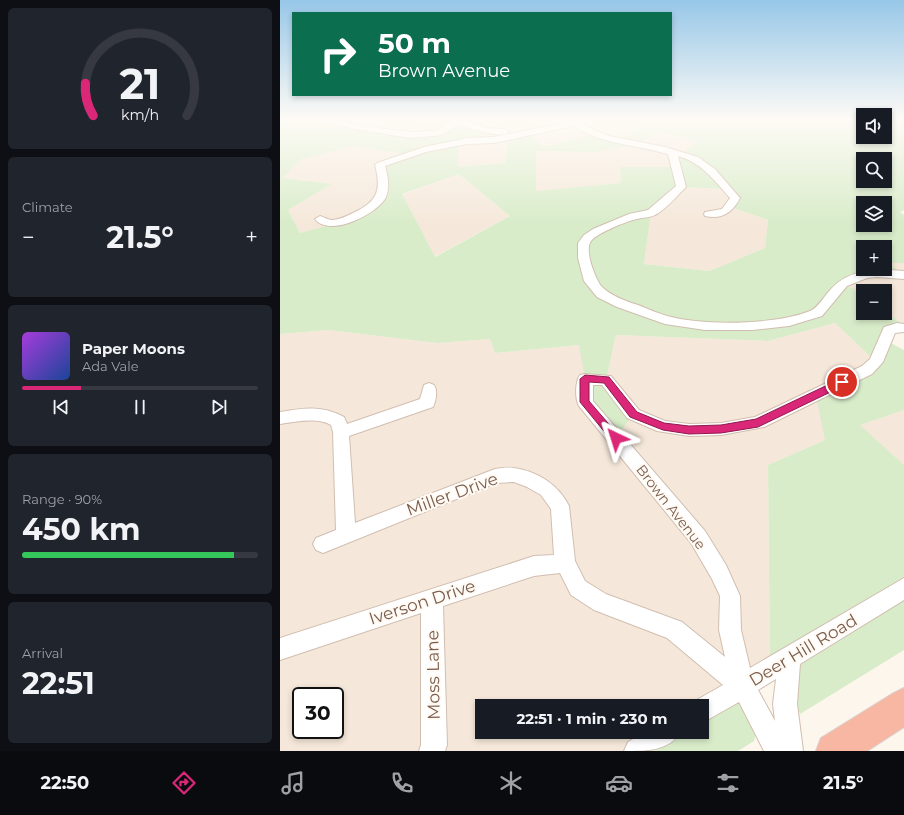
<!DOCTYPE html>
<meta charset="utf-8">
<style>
body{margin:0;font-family:Montserrat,sans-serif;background:#20242c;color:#f1f3f6;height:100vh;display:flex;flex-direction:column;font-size:15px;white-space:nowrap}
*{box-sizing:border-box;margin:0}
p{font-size:13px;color:#9ea1a6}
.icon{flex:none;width:22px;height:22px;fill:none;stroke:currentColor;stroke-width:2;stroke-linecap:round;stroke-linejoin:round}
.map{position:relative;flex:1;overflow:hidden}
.details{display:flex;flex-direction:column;gap:8px;padding:8px;background:#0d0f14;width:280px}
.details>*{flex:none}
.top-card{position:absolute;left:12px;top:12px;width:380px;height:84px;border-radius:0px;box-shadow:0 2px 6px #0003;background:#0b6e4f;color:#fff;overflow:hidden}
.tools{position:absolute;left:576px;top:108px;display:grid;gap:8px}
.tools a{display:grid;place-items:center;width:36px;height:36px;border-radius:0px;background:#171b24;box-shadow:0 2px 6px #0003;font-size:20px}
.speed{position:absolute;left:12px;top:687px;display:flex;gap:8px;font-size:20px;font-weight:700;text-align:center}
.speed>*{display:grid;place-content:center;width:52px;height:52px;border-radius:50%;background:#171b24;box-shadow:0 2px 6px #0003;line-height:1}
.speed .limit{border:2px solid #111;border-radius:6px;background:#fff;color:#111}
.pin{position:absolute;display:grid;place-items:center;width:34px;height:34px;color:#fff;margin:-17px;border:2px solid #fff;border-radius:50%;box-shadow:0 1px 4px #0007}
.me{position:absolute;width:44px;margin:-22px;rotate:319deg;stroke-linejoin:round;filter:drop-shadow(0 0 3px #0008)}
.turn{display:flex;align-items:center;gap:14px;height:84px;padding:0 20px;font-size:18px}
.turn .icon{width:52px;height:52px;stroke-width:2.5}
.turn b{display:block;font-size:28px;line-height:34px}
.big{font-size:30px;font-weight:700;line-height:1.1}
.details .card{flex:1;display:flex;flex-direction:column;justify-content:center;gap:6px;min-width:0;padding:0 14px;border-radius:6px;background:#20242c}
.details .dial{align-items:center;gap:0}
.dial svg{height:104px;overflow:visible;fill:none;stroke:#363941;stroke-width:7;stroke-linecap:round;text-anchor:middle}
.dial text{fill:#f1f3f6;stroke:none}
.song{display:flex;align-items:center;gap:12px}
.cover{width:48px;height:48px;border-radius:6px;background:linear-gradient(135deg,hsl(280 70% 55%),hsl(220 70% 35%))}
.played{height:4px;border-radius:2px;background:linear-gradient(90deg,#db2777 25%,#363941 25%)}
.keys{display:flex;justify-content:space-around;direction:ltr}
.heat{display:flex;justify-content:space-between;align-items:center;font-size:22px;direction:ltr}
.charge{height:6px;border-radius:3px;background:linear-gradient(90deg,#34c759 90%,#363941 0)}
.trip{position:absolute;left:195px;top:699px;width:234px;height:40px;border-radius:0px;background:#171b24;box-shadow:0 2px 6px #0003;font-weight:700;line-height:40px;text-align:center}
.dock{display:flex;height:64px;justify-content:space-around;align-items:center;background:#090b0e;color:#9ea1a6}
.dock .icon{width:28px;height:28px}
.dock .on{color:#db2777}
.dock b{font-size:18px;color:#f1f3f6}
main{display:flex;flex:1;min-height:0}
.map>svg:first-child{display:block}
.residential{fill:#f5e8da;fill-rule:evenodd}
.green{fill:#d8ecc9;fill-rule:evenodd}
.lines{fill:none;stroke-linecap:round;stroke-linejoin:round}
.minor-casing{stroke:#d1beb0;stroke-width:2}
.highway-casing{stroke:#dad1cd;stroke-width:2}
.minor{fill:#fff;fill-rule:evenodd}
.highway{fill:#f7b7a3;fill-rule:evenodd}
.route{fill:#db2777;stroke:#8e194d}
.labels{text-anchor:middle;stroke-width:4;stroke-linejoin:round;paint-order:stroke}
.street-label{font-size:14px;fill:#7a5c4d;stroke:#fffaf3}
.near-street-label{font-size:17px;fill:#7a5c4d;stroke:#fffaf3}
</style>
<main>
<section class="details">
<div class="card dial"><svg viewBox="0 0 100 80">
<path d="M14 69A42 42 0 1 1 86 69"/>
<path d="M14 69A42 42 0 0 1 8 44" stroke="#db2777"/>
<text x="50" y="56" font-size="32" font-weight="700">21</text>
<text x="50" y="72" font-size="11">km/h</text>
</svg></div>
<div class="card"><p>Climate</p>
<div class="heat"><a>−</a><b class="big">21.5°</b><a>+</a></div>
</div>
<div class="card">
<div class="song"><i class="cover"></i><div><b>Paper Moons</b><p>Ada Vale</p></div></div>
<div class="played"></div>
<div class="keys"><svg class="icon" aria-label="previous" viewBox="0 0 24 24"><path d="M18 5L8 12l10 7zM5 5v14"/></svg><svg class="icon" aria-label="pause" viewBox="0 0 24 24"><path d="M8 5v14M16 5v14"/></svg><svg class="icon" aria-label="next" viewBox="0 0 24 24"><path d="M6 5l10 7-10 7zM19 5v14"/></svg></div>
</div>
<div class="card"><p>Range · 90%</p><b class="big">450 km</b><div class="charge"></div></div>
<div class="card"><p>Arrival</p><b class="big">22:51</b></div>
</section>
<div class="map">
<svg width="624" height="751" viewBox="0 0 624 751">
<rect width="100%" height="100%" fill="#fdf6ec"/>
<path class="residential" d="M 51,119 L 153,119 L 131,135 L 94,130 L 49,120 Z
M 234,119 L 380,119 L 340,140 L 318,134 L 263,147 L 248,133 L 214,131 Z
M 377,132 L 417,140 L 396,167 L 340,167 L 341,183 L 256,191 L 255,151 L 315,152 L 358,144 Z
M 228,137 L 225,163 L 178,167 L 178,143 Z
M 73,146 L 128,154 L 99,201 L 60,222 L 20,233 L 8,210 L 52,184 L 1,178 L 22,159 Z
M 179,174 L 230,216 L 154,257 L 121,195 Z
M 401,187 L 447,189 L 455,198 L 452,207 L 488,220 L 485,248 L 429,271 L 364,264 L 371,213 Z
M 610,263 L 624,263 L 624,325 L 605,312 L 605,291 L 583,291 L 583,297 L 563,283 L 584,275 L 622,274 Z
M 555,323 L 596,362 L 545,440 L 488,465 L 490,670 L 422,706 L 202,706 L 202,732 L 388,732 L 357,751 L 0,751 L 0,334 L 48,330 L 157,343 L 210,339 L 215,353 L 299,345 L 326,380 L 336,335 L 488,341 ZM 21,696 L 55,696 L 55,730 L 21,730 Z
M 624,410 L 624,465 L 579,425 Z"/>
<path class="green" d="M 0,119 L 51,119 L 50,120 L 80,128 L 144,135 L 141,128 L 153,119 L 234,119 L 215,131 L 248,133 L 263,147 L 318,134 L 340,140 L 380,119 L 583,119 L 583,137 L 605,137 L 605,119 L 624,119 L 624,210 L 620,212 L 624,215 L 624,263 L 610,263 L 622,274 L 597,273 L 564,283 L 583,297 L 583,313 L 605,312 L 624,325 L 617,327 L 605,340 L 624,350 L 624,410 L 580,425 L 624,465 L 624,650 L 520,714 L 514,697 L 490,670 L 488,465 L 545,440 L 536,395 L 596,362 L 555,323 L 488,341 L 336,335 L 326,380 L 353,414 L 336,438 L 305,402 L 305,379 L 299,345 L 215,353 L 210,339 L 157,343 L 48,330 L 0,334 ZM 377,132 L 417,140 L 403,155 L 392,152 L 396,167 L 340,167 L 341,183 L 256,191 L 256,151 L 315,152 L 358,144 ZM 228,138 L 225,163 L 178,167 L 178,143 ZM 73,146 L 127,154 L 100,165 L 99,201 L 60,222 L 20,233 L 8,210 L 52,184 L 2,178 L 22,159 ZM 583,159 L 605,159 L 605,181 L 583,181 ZM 179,174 L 230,216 L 155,257 L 122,194 ZM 401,187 L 447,189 L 455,198 L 451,207 L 488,220 L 485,248 L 429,271 L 364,264 L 371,213 ZM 583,203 L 605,203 L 605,225 L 583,225 ZM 583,247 L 605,247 L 605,269 L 583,269 Z
M 463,686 L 479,717 L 474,741 L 458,751 L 357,751 L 388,732 L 422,732 L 422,711 Z"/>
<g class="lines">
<defs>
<path id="minor" d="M 56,119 L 80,126 L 131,132 L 157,131 L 167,122 L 176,120 L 191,122 L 206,128 L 225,129 L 229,132 C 220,140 188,126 177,125 L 162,135 L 131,138 L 80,130 L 46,122 L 45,120 Z
M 294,121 L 329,136 L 385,147 L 418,157 L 435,169 L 460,198 C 453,212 442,220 425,216 L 424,214 L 425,212 L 442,209 L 450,198 C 434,180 422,163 398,156 L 406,187 L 404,189 C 396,197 385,210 375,215 C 370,218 363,217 357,219 C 347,221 317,233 311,241 C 304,250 315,278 321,286 C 331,296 345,301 358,305 C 368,309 377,313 387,316 C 424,326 495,325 530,311 C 538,308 545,295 551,289 C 570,268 598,269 624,271 L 624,279 L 597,277 L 587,278 L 567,286 L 542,316 L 509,326 L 472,330 L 425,330 L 385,324 L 337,307 L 317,297 L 304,281 L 298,258 L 298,243 L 304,235 L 313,229 L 349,214 L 368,210 L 396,186 L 388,154 C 356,145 322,144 293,126 L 214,143 L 187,144 L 146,152 L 105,166 C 108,176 110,187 106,197 C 98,214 49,238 35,219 L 40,216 C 44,217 48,220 52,220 C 59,220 67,216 73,213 C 97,202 102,191 95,165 L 97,163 L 144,147 L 187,138 L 214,137 Z
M 617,323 L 624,324 L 624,332 L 615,333 L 603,362 L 592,374 L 484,427 L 441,435 L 409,436 L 377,431 L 347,418 L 322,385 L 313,385 L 313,401 L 425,531 L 446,565 L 460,596 L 461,630 L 470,668 L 624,578 L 624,600 L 520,664 L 517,704 L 523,751 L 484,751 L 459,702 L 422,723 L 422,706 L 412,706 L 413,702 L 443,685 L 387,638 L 314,610 L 291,595 L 280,573 L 254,576 L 163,606 L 167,745 L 165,751 L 139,751 L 141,745 L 141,613 L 0,660 L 0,638 L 254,556 L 274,555 L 271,509 L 261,495 L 247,487 L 234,482 L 216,483 L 43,553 L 36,550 L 33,544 L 36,538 L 56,530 L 53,432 L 51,425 C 37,417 16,422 0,424 L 0,412 C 23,408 42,405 64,417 L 67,424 L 140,399 L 144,385 L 149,383 L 154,385 C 158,391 156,401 153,407 L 69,436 L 75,523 L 215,469 C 221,468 228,467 234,468 C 257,471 279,485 289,506 L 295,561 L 305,581 L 326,594 L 402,622 L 445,657 L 439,630 L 440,596 L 432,579 L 411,543 L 299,406 C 295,399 295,382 300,375 L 305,374 L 331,376 L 359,410 L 385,421 L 409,424 L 441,423 L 475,417 L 582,366 L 590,359 L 604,327 ZM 496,679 L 493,704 L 495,721 L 478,690 Z
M 365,732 L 400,732 C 390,751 366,751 344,751 L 348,742 Z"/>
<path id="highway" d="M 624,688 L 624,727 L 587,751 L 536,751 L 541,738 L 612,694 Z"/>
</defs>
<use href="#minor" class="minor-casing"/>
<use href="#highway" class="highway-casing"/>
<use href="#minor" class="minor"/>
<use href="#highway" class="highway"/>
</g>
<linearGradient id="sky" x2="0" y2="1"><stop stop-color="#97c7e8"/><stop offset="0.53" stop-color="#fefbf6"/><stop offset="1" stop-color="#fefbf6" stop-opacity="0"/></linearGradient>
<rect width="624" height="225" fill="url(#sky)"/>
<path class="route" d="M 305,375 L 329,377 L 357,412 L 384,423 L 409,426 L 441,425 L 476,419 L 558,380 L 565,380 L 566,382 L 565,385 L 478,427 L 441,433 L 409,434 L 383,430 L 350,417 L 324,383 L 309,382 L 309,401 L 339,436 L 341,438 L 339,441 L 332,441 L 300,402 L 300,379 Z"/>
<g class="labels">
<g class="street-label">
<text transform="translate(391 507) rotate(52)" y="5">Brown Avenue</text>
</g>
<g class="near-street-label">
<text transform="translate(172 494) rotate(-20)" y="6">Miller Drive</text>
<text transform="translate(142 602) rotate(-18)" y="6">Iverson Drive</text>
<text transform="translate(523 650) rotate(-31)" y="6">Deer Hill Road</text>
<text transform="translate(153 675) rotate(-91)" y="6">Moss Lane</text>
</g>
</g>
</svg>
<div class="tools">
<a><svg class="icon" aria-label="sound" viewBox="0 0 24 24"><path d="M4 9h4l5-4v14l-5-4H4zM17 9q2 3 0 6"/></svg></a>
<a><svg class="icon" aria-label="search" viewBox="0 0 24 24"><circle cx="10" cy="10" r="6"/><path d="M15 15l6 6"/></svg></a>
<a><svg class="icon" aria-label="layers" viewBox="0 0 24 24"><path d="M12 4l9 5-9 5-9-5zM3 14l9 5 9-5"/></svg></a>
<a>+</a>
<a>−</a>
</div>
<div class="speed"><div class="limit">30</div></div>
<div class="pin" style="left:562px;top:382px;background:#d93025"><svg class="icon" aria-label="arrive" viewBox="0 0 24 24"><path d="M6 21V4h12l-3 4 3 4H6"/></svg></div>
<svg class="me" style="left:336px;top:438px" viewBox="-20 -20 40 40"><path d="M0-17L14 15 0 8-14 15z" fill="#db2777" stroke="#fff" stroke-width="4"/></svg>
<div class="trip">22:51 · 1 min · 230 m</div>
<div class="top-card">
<div class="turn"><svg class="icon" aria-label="right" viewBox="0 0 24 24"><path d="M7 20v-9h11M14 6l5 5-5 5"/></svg><div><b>50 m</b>Brown Avenue</div></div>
</div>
</div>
</main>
<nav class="dock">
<b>22:50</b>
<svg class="icon on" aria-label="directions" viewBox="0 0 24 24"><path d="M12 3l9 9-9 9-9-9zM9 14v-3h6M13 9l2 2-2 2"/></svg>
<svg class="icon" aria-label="music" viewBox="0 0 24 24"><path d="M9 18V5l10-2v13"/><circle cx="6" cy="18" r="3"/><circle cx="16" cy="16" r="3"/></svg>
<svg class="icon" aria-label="phone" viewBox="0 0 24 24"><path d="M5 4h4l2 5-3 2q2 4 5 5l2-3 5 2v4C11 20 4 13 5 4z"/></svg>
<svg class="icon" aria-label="climate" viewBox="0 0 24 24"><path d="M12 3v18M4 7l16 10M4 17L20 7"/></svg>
<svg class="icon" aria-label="car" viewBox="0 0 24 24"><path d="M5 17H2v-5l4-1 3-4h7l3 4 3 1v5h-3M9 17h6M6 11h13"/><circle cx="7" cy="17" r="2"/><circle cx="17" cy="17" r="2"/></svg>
<svg class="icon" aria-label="filters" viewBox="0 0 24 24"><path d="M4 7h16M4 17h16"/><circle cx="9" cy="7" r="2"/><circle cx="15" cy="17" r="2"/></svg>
<b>21.5°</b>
</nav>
